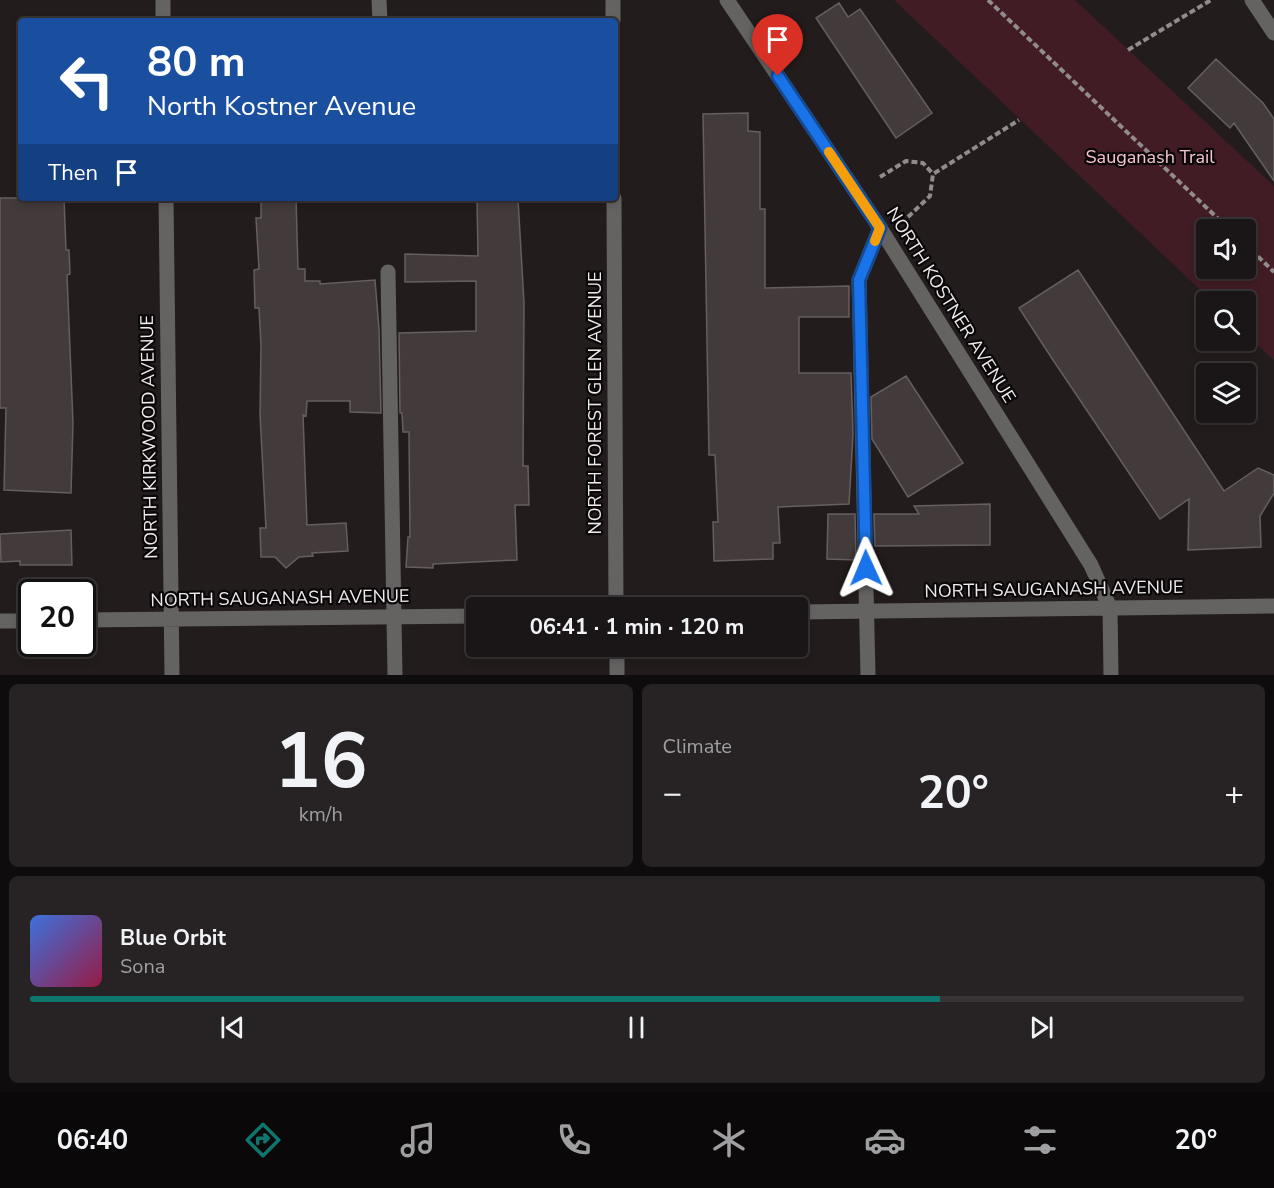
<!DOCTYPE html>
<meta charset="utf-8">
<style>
body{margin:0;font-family:"Nunito Sans",sans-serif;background:#272223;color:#f1f3f6;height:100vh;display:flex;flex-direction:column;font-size:22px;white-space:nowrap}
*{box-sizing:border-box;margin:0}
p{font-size:20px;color:#9f9fa1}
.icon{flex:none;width:33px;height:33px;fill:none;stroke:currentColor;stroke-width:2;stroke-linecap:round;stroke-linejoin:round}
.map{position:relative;height:675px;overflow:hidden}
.details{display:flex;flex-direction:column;gap:9px;padding:9px;background:#0e0c0c;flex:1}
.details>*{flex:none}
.banner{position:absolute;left:18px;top:18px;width:600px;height:183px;border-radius:6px;box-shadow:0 3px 9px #0003,0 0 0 2px #383435;background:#1a4fa0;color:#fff;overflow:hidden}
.buttons{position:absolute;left:1196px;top:219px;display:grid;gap:12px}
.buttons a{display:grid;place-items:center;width:60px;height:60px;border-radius:6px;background:#1a1516;box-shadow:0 3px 9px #0003,0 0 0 2px #383435;font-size:30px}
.speed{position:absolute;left:18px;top:579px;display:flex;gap:12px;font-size:30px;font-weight:700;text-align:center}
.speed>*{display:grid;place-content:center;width:78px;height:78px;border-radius:50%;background:#1a1516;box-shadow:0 3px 9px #0003,0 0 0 2px #383435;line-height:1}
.speed .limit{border:3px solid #111;border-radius:9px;background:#fff;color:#111}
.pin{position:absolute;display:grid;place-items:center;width:51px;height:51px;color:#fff;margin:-62px -26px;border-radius:50% 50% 50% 0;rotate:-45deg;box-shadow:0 0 6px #0007}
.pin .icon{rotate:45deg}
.me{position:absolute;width:66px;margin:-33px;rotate:359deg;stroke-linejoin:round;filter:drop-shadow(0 0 4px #0008)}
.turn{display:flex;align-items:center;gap:21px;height:126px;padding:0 30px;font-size:27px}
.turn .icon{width:78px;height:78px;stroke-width:2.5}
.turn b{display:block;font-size:42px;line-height:51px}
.then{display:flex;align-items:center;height:57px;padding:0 30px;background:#0003;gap:12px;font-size:22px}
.big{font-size:45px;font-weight:700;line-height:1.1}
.details .widget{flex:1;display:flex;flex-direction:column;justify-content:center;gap:9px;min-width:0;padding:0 21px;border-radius:9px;background:#272223}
.details .dial{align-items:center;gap:0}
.dial b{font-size:78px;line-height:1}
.song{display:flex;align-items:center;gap:18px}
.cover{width:72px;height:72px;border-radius:9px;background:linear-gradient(135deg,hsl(220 70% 55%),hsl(340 70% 35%))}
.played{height:6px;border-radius:3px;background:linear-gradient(90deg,#0f766e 75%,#383435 75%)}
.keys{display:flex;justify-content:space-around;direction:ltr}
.heat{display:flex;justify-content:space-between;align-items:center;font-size:33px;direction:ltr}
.details .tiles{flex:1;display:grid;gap:9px;grid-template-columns:1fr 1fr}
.widget:last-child{grid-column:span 2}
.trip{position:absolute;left:466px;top:597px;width:342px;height:60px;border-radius:6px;background:#1a1516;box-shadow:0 3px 9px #0003,0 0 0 2px #383435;font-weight:700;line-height:60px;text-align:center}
.tabs{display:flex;height:96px;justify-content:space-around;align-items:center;background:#0a0809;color:#9f9fa1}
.tabs .icon{width:42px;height:42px}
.tabs .active{color:#0f766e}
.tabs b{font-size:27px;color:#f1f3f6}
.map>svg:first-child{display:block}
.green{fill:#411c25;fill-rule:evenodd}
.building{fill:#423a3b;stroke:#665e5f;stroke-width:1.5}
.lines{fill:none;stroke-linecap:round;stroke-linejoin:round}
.path{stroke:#918b8c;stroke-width:4;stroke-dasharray:6 3;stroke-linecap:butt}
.lane{stroke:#656262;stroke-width:15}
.street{stroke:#656262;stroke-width:15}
.route-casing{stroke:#114b97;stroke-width:15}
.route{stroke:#1a73e8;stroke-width:10}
.slow{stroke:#f59e0b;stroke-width:10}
.labels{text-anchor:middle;stroke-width:4.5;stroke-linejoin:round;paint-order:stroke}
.park-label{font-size:18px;fill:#f7c4cd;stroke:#0a0708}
.street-label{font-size:18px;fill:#efeaeb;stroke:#0a0708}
</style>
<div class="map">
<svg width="1274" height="675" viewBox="0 0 1274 675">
<rect width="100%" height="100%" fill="#231c1d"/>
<path class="green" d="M 894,0 L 1075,0 L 1274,186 L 1274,360 L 1245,333 L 1245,302 L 1212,301 ZM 1206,230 L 1245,230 L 1245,268 L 1206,268 Z"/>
<path class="building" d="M 839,3 L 848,17 L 860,9 L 932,113 L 896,138 L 816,18 Z
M 1216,59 L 1263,103 L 1274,119 L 1274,181 L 1234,123 L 1230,128 L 1188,88 Z
M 748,113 L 748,131 L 760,132 L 760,209 L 765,209 L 765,288 L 849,286 L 849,317 L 799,317 L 799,373 L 851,373 L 853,434 L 849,504 L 778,507 L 780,543 L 773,543 L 773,559 L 714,561 L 713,522 L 718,522 L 715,455 L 709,455 L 703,114 Z
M 0,198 L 64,198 L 66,250 L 69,250 L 70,274 L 67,275 L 73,423 L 71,493 L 4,490 L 6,408 L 0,408 Z
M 261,198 L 296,198 L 298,269 L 305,269 L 305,281 L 320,281 L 320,284 L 375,280 L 379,329 L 381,413 L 350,412 L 350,401 L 307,401 L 306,416 L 303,415 L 307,525 L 346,523 L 348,551 L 312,553 L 313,556 L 299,557 L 286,568 L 275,557 L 261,557 L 260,528 L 266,528 L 260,414 L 261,346 L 259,308 L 255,308 L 254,270 L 259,269 L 256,218 L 261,218 Z
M 477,199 L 518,199 L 524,303 L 523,466 L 528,466 L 529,505 L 515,505 L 517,560 L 433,564 L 433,568 L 406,567 L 408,537 L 410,537 L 409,432 L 403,432 L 402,413 L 400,413 L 399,333 L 476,331 L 476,281 L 405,282 L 405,254 L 478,256 Z
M 1078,270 L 1224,491 L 1258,468 L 1274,475 L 1274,493 L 1260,516 L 1261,547 L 1188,550 L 1189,499 L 1160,519 L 1053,360 L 1019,308 Z
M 906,376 L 963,463 L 908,497 L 872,439 L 871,397 Z
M 990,504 L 990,545 L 875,546 L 874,514 L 919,514 L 914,506 Z
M 828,514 L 855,514 L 856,560 L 827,559 Z
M 71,530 L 72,565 L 20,565 L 20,561 L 1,562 L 0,534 Z"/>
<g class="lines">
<path class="path" d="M 988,0 L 1230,230
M 1128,50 L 1211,0
M 880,177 L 906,161 L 923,163 L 933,174
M 908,217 L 930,196 L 933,174 L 1019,120
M 1245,244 L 1274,272"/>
<path class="lane" d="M 379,0 L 380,21
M 388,272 L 395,675
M 868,675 L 859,280 L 880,228"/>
<path class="street" d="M 163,0 L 163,21
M 613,0 L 613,21
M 727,0 L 880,228 L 1091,565 L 1110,608 L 1111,675
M 1252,0 L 1274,33
M 166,198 L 172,675
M 614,198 L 616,608
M 798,612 L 1274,606
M 82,620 L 477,616
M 0,621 L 32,621
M 617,646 L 617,675"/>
</g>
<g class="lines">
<defs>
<path id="route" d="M 778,76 L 880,228 L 859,280 L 866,568"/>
</defs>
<use href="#route" class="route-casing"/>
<use href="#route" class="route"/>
<path class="slow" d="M 829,152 L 880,228 L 875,241"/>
</g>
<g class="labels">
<g class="park-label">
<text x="1150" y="163">Sauganash Trail</text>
</g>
<g class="street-label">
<text transform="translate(951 305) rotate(58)" y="6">NORTH KOSTNER AVENUE</text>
<text transform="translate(595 403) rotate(-90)" y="6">NORTH FOREST GLEN AVENUE</text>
<text transform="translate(149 437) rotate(-91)" y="6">NORTH KIRKWOOD AVENUE</text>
<text transform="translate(1054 589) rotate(-1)" y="6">NORTH SAUGANASH AVENUE</text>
<text transform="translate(280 598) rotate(-1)" y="6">NORTH SAUGANASH AVENUE</text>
</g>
</g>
</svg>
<div class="buttons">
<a><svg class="icon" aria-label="sound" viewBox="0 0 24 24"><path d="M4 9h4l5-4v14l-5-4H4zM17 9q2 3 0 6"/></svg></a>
<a><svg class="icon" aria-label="search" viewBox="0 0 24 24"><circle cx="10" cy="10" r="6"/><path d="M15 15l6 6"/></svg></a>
<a><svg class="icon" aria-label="layers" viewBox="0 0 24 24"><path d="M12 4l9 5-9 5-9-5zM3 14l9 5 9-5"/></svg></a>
</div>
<div class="speed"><div class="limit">20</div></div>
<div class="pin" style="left:778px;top:76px;background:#d93025"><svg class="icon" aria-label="arrive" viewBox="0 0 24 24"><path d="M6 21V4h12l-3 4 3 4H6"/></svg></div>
<svg class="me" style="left:866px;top:568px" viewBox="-20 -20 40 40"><path d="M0-17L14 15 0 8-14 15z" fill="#1a73e8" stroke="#fff" stroke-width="4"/></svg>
<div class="trip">06:41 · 1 min · 120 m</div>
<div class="banner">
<div class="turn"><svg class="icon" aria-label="left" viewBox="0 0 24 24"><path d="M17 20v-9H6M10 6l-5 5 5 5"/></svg><div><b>80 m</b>North Kostner Avenue</div></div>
<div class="then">Then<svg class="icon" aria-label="arrive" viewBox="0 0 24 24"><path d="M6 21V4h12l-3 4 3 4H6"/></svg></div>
</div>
</div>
<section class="details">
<div class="tiles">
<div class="widget dial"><b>16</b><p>km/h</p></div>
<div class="widget"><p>Climate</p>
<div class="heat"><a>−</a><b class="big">20°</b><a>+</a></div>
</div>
<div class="widget">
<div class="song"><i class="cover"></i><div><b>Blue Orbit</b><p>Sona</p></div></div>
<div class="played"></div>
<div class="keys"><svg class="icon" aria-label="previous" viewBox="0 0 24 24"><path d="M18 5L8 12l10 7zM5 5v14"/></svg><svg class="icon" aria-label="pause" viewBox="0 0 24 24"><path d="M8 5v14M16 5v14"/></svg><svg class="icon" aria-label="next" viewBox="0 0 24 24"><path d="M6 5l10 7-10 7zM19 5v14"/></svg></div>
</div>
</div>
</section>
<nav class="tabs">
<b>06:40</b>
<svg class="icon active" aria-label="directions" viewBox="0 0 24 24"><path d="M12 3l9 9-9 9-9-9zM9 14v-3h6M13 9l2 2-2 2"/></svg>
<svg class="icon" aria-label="music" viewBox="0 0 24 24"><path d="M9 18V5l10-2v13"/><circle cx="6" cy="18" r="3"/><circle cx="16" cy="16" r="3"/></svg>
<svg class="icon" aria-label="phone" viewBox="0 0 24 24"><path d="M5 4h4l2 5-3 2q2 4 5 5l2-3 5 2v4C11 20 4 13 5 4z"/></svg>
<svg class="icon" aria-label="climate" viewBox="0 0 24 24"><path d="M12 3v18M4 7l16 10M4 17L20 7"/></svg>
<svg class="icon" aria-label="car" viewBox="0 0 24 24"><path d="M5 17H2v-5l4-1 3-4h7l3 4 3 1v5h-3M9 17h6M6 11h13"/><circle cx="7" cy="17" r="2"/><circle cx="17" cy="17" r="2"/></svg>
<svg class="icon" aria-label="filters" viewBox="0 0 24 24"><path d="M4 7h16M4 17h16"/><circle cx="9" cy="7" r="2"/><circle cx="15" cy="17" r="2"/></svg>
<b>20°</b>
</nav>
